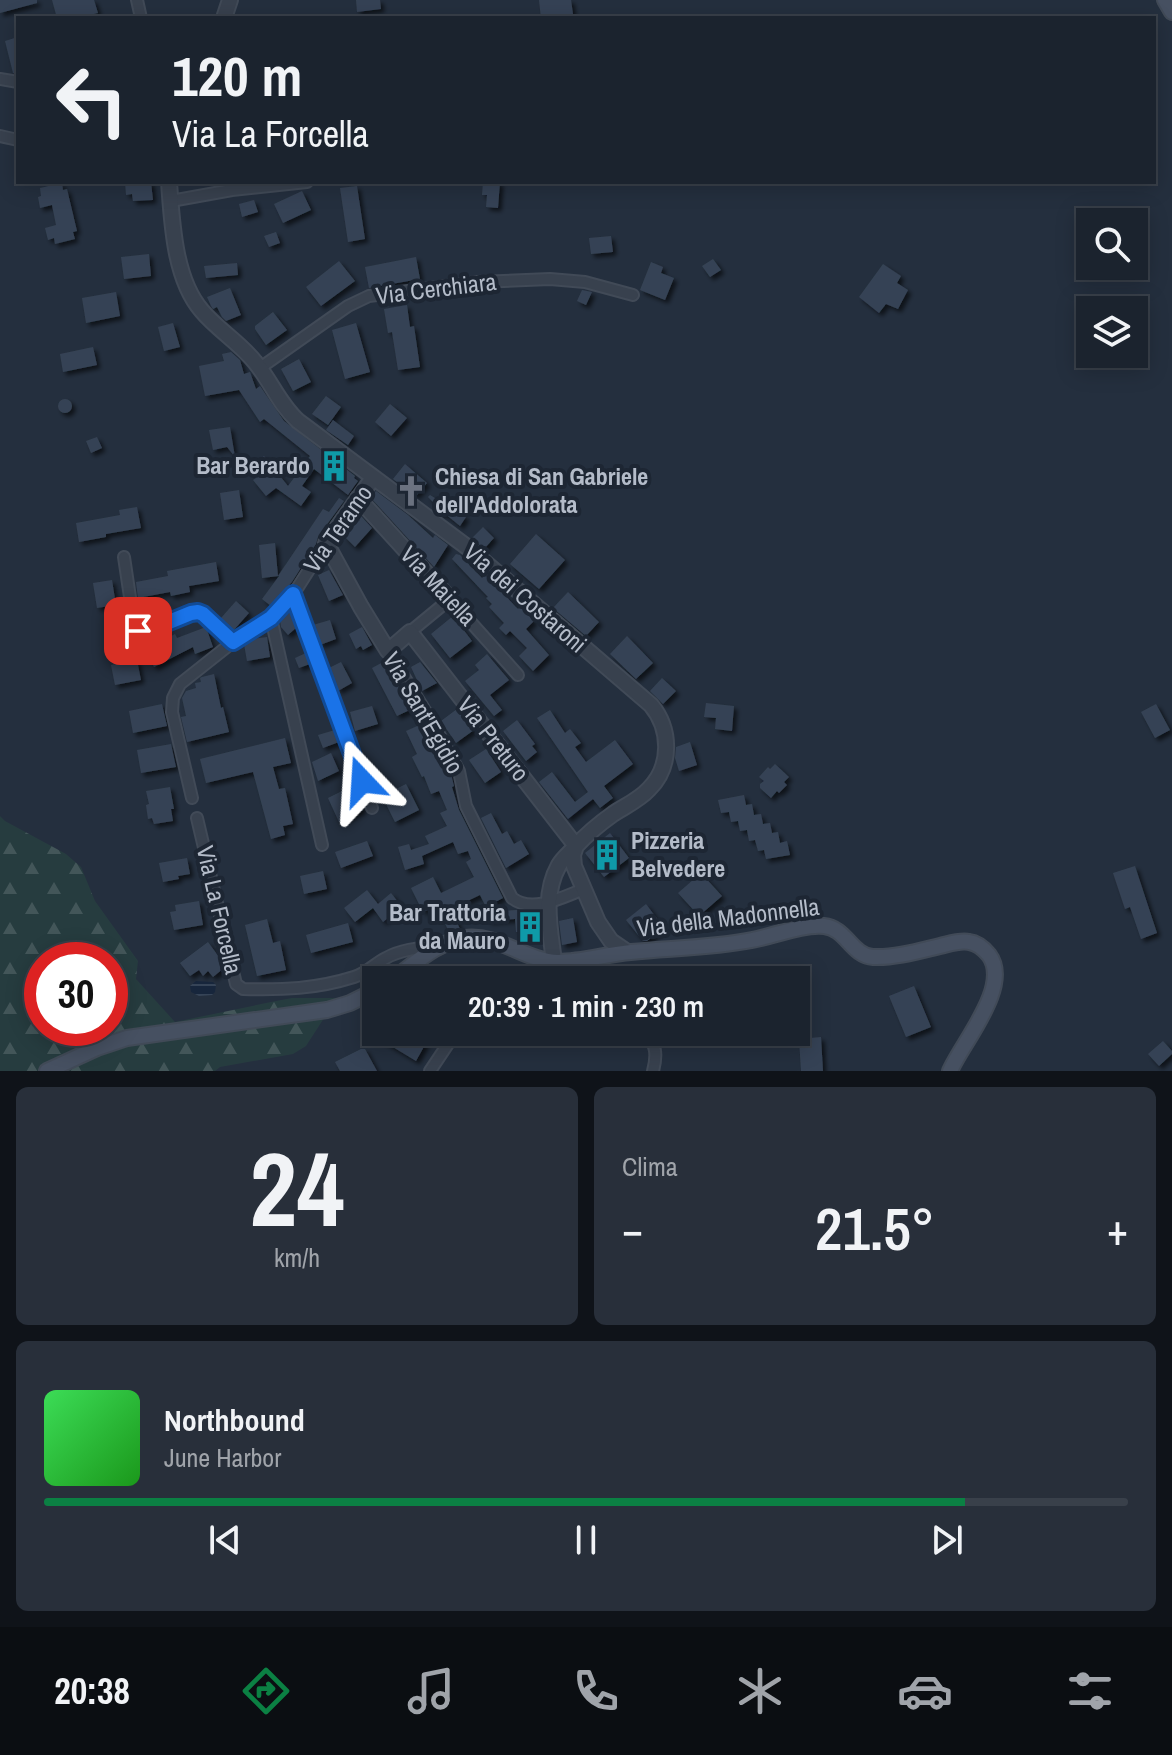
<!DOCTYPE html>
<html lang="it">
<meta charset="utf-8">
<style>
body{margin:0;font-family:"Archivo Narrow",sans-serif;background:#282f3a;color:#f1f3f6;height:100vh;display:flex;flex-direction:column;font-size:30px;white-space:nowrap}
*{box-sizing:border-box;margin:0}
p{font-size:26px;color:#a0a4aa}
.icon{flex:none;width:44px;height:44px;fill:none;stroke:currentColor;stroke-width:2;stroke-linecap:round;stroke-linejoin:round}
.map{position:relative;height:1071px;overflow:hidden}
.sheet{display:flex;flex-direction:column;gap:16px;padding:16px;background:#0f1319;flex:1}
.sheet>*{flex:none}
.banner{position:absolute;left:16px;top:16px;width:1140px;height:168px;border-radius:0px;box-shadow:0 4px 20px #0003,0 0 0 2px #39404a;background:#1b232e;color:#f1f3f6;overflow:hidden}
.tools{position:absolute;left:1076px;top:208px;display:grid;gap:16px}
.tools a{display:grid;place-items:center;width:72px;height:72px;border-radius:0px;background:#1b232e;box-shadow:0 4px 20px #0003,0 0 0 2px #39404a;font-size:40px}
.speed{position:absolute;left:24px;top:942px;display:flex;gap:16px;font-size:40px;font-weight:700;text-align:center}
.speed>*{display:grid;place-content:center;width:104px;height:104px;border-radius:50%;background:#1b232e;box-shadow:0 4px 20px #0003,0 0 0 2px #39404a;line-height:1}
.speed .limit{border:12px solid #d22;background:#fff;color:#111}
.pin{position:absolute;display:grid;place-items:center;width:68px;height:68px;color:#fff;margin:-34px;border-radius:16px;box-shadow:0 4px 12px #0006}
.me{position:absolute;width:88px;margin:-44px;rotate:340deg;stroke-linejoin:round;filter:drop-shadow(0 0 6px #0008)}
.turn{display:flex;align-items:center;gap:28px;height:168px;padding:0 24px;font-size:36px}
.turn .icon{width:104px;height:104px;stroke-width:2.5}
.turn b{display:block;font-size:56px;line-height:68px}
.big{font-size:60px;font-weight:600;line-height:1.1}
.sheet .card{flex:1;display:flex;flex-direction:column;justify-content:center;gap:12px;min-width:0;padding:0 28px;border-radius:12px;background:#282f3a}
.sheet .dial{align-items:center;gap:0}
.dial b{font-size:104px;line-height:1}
.song{display:flex;align-items:center;gap:24px}
.cover{width:96px;height:96px;border-radius:12px;background:linear-gradient(135deg,hsl(130 70% 55%),hsl(120 70% 35%))}
.played{height:8px;border-radius:4px;background:linear-gradient(90deg,#0b8043 85%,#39404a 85%)}
.keys{display:flex;justify-content:space-around;direction:ltr}
.heat{display:flex;justify-content:space-between;align-items:center;font-size:44px;direction:ltr}
.sheet .tiles{flex:1;display:grid;gap:16px;grid-template-columns:1fr 1fr}
.card:last-child{grid-column:span 2}
.trip{position:absolute;left:362px;top:966px;width:448px;height:80px;border-radius:0px;background:#1b232e;box-shadow:0 4px 20px #0003,0 0 0 2px #39404a;font-weight:600;line-height:80px;text-align:center}
.tabs{display:flex;height:128px;justify-content:space-around;align-items:center;background:#0b0e12;color:#a0a4aa}
.tabs .icon{width:56px;height:56px}
.tabs .selected{color:#0b8043}
.tabs b{font-size:36px;color:#f1f3f6}
.map>svg:first-child{display:block}
.forest{fill:url(#forest-firs);fill-rule:evenodd}
.water{fill:url(#water-rules)}
.building{fill:#364354;filter:url(#shadow)}
.lines{fill:none;stroke-linecap:round;stroke-linejoin:round}
.minor-casing{stroke:#414a57;stroke-width:14}
.tertiary-casing{stroke:#414a57;stroke-width:18}
.secondary-casing{stroke:#414a57;stroke-width:18}
.minor{stroke:#38414e;stroke-width:10}
.tertiary{stroke:#38414e;stroke-width:14}
.secondary{stroke:#465061;stroke-width:14}
.route-casing{stroke:#114b97;stroke-width:20}
.route{stroke:#1a73e8;stroke-width:14}
.labels{text-anchor:middle;stroke-width:8;stroke-linejoin:round;paint-order:stroke}
.street-label{font-size:24px;fill:#b4bcc9;stroke:#1d2633}
.poi-label{font-size:24px;font-weight:bold;fill:#b4bcc9;stroke:#1d2633;text-anchor:end}
</style>
<div class="map">
<svg width="1172" height="1071" viewBox="0 0 1172 1071">
<defs>
<pattern id="forest-firs" width="22" height="20" patternUnits="userSpaceOnUse" patternTransform="scale(2)"><rect width="22" height="20" fill="#263c3f"/><path d="M5 1l3.5 6h-7zM16 11l3.5 6h-7z" fill="#435659"/></pattern>
<pattern id="water-rules" width="6" height="5" patternUnits="userSpaceOnUse" patternTransform="scale(2)"><rect width="6" height="5" fill="#17263c"/><path d="M0 2.5h6" fill="none" stroke="#364457"/></pattern>
<filter id="shadow"><feDropShadow dx="3.5" dy="3.5" stdDeviation="2" flood-color="#0009"/></filter>
</defs>
<rect width="100%" height="100%" fill="#242f3e"/>
<path class="forest" d="M 0,816 L 5,821 L 66,854 L 81,867 L 95,901 L 138,961 L 136,979 L 175,1022 L 271,1002 L 292,998 L 337,998 L 306,1046 L 293,1054 L 220,1067 L 215,1071 L 0,1071 ZM 42,960 L 110,960 L 110,1028 L 42,1028 Z"/>
<path class="water" d="M 196,981 L 213,982 L 216,985 L 215,992 L 212,995 L 199,996 L 191,992 L 190,986 Z"/>
<path class="building" d="M 0,0 L 37,0 L 37,3 L 0,13 Z
M 52,0 L 94,0 L 98,13 L 78,18 L 57,18 Z
M 356,0 L 380,0 L 381,9 L 357,12 Z
M 539,0 L 571,0 L 573,14 L 560,16 L 560,18 L 541,18 Z
M 18,37 L 18,74 L 13,73 L 5,41 Z
M 125,182 L 151,182 L 153,200 L 133,201 L 132,194 L 126,195 Z
M 483,182 L 500,182 L 498,208 L 486,207 L 487,195 L 482,195 Z
M 62,183 L 63,190 L 67,189 L 77,231 L 73,232 L 75,239 L 55,244 L 54,238 L 48,240 L 45,228 L 56,225 L 52,205 L 40,208 L 38,197 L 41,196 L 40,188 Z
M 357,186 L 365,239 L 348,242 L 340,188 Z
M 302,191 L 311,210 L 283,223 L 274,204 Z
M 254,200 L 258,212 L 242,217 L 239,204 Z
M 276,232 L 280,243 L 269,247 L 264,236 Z
M 611,236 L 613,252 L 591,254 L 589,238 Z
M 149,254 L 151,276 L 124,279 L 121,257 Z
M 416,257 L 420,279 L 369,288 L 365,267 Z
M 713,259 L 721,270 L 710,277 L 702,266 Z
M 339,261 L 355,281 L 321,306 L 306,287 Z
M 651,262 L 663,267 L 661,273 L 674,278 L 665,300 L 640,290 Z
M 237,263 L 238,275 L 206,278 L 204,266 Z
M 883,264 L 901,276 L 897,283 L 908,290 L 898,309 L 886,304 L 879,313 L 859,297 Z
M 230,288 L 241,315 L 226,321 L 222,317 L 217,307 L 213,309 L 211,306 L 207,297 Z
M 582,290 L 592,292 L 586,305 L 577,301 Z
M 116,292 L 120,316 L 86,323 L 82,298 Z
M 407,305 L 410,327 L 414,326 L 420,367 L 398,370 L 392,332 L 388,333 L 384,309 Z
M 273,312 L 287,330 L 266,345 L 255,329 L 255,326 Z
M 173,323 L 180,347 L 164,351 L 158,327 Z
M 356,323 L 370,372 L 345,379 L 332,330 Z
M 93,347 L 97,365 L 63,372 L 60,354 Z
M 231,352 L 240,360 L 244,374 L 250,372 L 256,389 L 260,386 L 284,421 L 355,476 L 354,478 L 358,481 L 348,495 L 314,469 L 302,486 L 311,492 L 301,506 L 276,488 L 266,496 L 253,480 L 256,478 L 251,472 L 256,467 L 254,464 L 264,456 L 288,486 L 310,456 L 264,419 L 260,422 L 239,390 L 205,396 L 199,366 L 224,361 L 222,354 Z
M 299,359 L 311,382 L 293,391 L 281,369 Z
M 326,396 L 341,407 L 328,425 L 312,414 Z
M58 406a7 7 0 1 1 14 0a7 7 0 1 1-14 0Z
M 390,404 L 407,418 L 391,436 L 375,422 Z
M 333,420 L 354,436 L 348,445 L 326,430 Z
M 230,427 L 235,457 L 227,447 L 213,450 L 209,430 Z
M 97,437 L 102,448 L 91,453 L 86,441 Z
M 405,464 L 427,483 L 416,496 L 393,479 Z
M 239,490 L 243,517 L 224,520 L 220,493 Z
M 376,491 L 408,515 L 433,538 L 435,535 L 448,545 L 434,567 L 371,498 Z
M 430,495 L 466,517 L 460,526 L 444,513 L 442,515 L 433,509 L 435,504 L 428,497 Z
M 339,498 L 344,501 L 318,537 L 316,544 L 292,582 L 271,606 L 262,599 L 279,576 L 262,578 L 259,545 L 275,543 L 278,576 L 323,509 L 329,512 Z
M 137,507 L 141,528 L 106,534 L 106,537 L 79,542 L 76,523 L 120,515 L 119,510 Z
M 360,515 L 372,528 L 355,547 L 344,536 L 360,520 L 358,518 Z
M 483,527 L 494,538 L 484,549 L 472,538 Z
M 536,534 L 565,560 L 539,589 L 510,564 Z
M 456,554 L 460,555 L 482,578 L 485,575 L 489,579 L 518,609 L 520,607 L 534,621 L 526,629 L 549,655 L 533,671 L 519,656 L 527,648 L 510,631 L 506,635 L 499,628 L 504,623 L 489,607 L 492,604 L 486,598 L 488,597 L 452,559 Z
M 216,562 L 219,581 L 189,586 L 190,592 L 171,596 L 170,592 L 138,598 L 136,582 L 168,576 L 167,571 Z
M 329,570 L 343,595 L 329,601 L 318,575 Z
M 112,580 L 116,605 L 97,608 L 93,583 Z
M 568,592 L 599,622 L 586,636 L 553,608 Z
M 236,601 L 249,613 L 233,631 L 221,618 Z
M 288,611 L 293,616 L 297,627 L 288,635 L 281,627 L 280,620 Z
M 453,616 L 472,641 L 450,658 L 431,634 Z
M 330,620 L 336,639 L 320,645 L 313,625 Z
M 206,627 L 213,647 L 195,654 L 193,647 L 154,667 L 145,650 L 175,634 L 177,638 Z
M 362,627 L 372,645 L 363,650 L 361,646 L 356,649 L 349,634 Z
M 627,636 L 653,663 L 636,679 L 610,654 Z
M 267,637 L 270,657 L 247,661 L 244,644 L 252,639 Z
M 306,653 L 310,664 L 299,668 L 295,658 Z
M 487,654 L 509,680 L 490,695 L 502,710 L 494,716 L 465,681 L 479,670 L 475,665 Z
M 137,660 L 141,680 L 115,685 L 111,665 Z
M 385,661 L 414,708 L 397,716 L 372,668 Z
M 341,662 L 352,683 L 338,691 L 329,668 Z
M 420,662 L 437,683 L 422,691 L 411,667 Z
M 214,674 L 221,708 L 223,707 L 229,732 L 187,742 L 181,717 L 186,716 L 182,698 L 186,691 L 196,688 L 195,683 L 201,682 L 200,678 L 202,677 Z
M 662,678 L 676,691 L 663,704 L 650,691 Z
M 706,703 L 734,706 L 732,731 L 715,729 L 716,718 L 704,717 Z
M 162,704 L 167,726 L 133,733 L 129,711 Z
M 1156,704 L 1170,730 L 1155,738 L 1141,712 Z
M 372,706 L 378,724 L 355,731 L 350,712 Z
M 457,709 L 474,730 L 456,743 L 441,721 Z
M 550,710 L 565,733 L 570,729 L 581,743 L 575,747 L 586,762 L 615,740 L 633,764 L 604,786 L 613,798 L 600,808 L 593,799 L 568,819 L 539,782 L 552,772 L 575,802 L 588,792 L 537,718 Z
M 517,720 L 535,744 L 532,746 L 537,752 L 526,761 L 503,731 Z
M 424,723 L 448,773 L 451,774 L 454,786 L 452,787 L 459,810 L 503,898 L 486,907 L 480,895 L 451,909 L 460,929 L 449,932 L 437,906 L 423,912 L 411,888 L 433,877 L 441,893 L 474,877 L 466,862 L 471,859 L 468,851 L 458,854 L 453,842 L 422,856 L 424,864 L 405,870 L 398,847 L 409,844 L 411,850 L 429,844 L 425,836 L 447,826 L 440,813 L 447,810 L 439,791 L 431,794 L 424,776 L 422,777 L 412,757 L 417,754 L 406,731 Z
M 335,730 L 339,742 L 323,748 L 318,735 Z
M 285,738 L 291,763 L 273,767 L 279,789 L 285,788 L 293,824 L 283,826 L 285,835 L 271,839 L 253,772 L 206,783 L 200,759 Z
M 690,742 L 697,765 L 679,771 L 675,758 L 676,747 Z
M 171,744 L 176,767 L 141,773 L 137,750 Z
M 486,749 L 501,772 L 485,783 L 469,760 Z
M 331,753 L 339,771 L 318,781 L 312,762 Z
M 775,764 L 789,777 L 784,782 L 787,785 L 779,793 L 777,791 L 771,798 L 760,788 L 760,784 L 764,781 L 759,777 L 768,767 L 770,769 Z
M 406,784 L 419,810 L 395,822 L 382,796 Z
M 352,786 L 363,810 L 339,822 L 328,798 Z
M 170,787 L 174,809 L 171,809 L 173,821 L 154,824 L 152,818 L 148,819 L 146,805 L 149,804 L 146,791 Z
M 744,795 L 746,805 L 752,804 L 754,815 L 761,814 L 763,824 L 770,823 L 772,833 L 778,832 L 780,843 L 787,841 L 790,855 L 766,859 L 764,850 L 758,851 L 755,840 L 749,841 L 747,830 L 740,831 L 738,821 L 731,822 L 729,812 L 721,813 L 718,800 Z
M 491,813 L 502,834 L 507,831 L 514,844 L 521,840 L 529,854 L 506,868 L 481,818 Z
M 610,833 L 629,858 L 604,877 L 585,853 Z
M 367,841 L 373,856 L 341,868 L 335,852 Z
M 187,858 L 190,874 L 178,876 L 179,879 L 163,882 L 159,863 Z
M 1135,866 L 1157,933 L 1141,939 L 1130,907 L 1125,909 L 1113,873 Z
M 323,871 L 327,889 L 304,894 L 300,876 Z
M 701,873 L 722,896 L 699,916 L 678,893 Z
M 367,890 L 378,904 L 391,893 L 402,907 L 383,922 L 373,908 L 355,922 L 344,908 Z
M 199,901 L 203,925 L 174,930 L 170,912 L 176,911 L 175,905 Z
M 646,904 L 664,928 L 647,941 L 643,941 L 626,920 Z
M 516,910 L 539,912 L 541,936 L 525,937 L 524,932 L 516,932 L 515,919 L 488,921 L 488,912 Z
M 573,918 L 577,942 L 562,945 L 559,921 Z
M 267,919 L 273,943 L 280,941 L 286,970 L 257,976 L 245,925 Z
M 348,923 L 353,942 L 311,953 L 306,935 Z
M 208,942 L 222,961 L 224,968 L 213,977 L 208,971 L 203,976 L 199,970 L 190,976 L 180,963 Z
M 914,986 L 931,1027 L 906,1037 L 889,996 Z
M 382,1032 L 407,1032 L 426,1043 L 416,1061 L 378,1038 Z
M 821,1037 L 823,1071 L 801,1071 L 799,1039 Z
M 1163,1041 L 1172,1051 L 1172,1054 L 1159,1066 L 1148,1054 Z
M 361,1049 L 365,1049 L 377,1071 L 340,1071 L 335,1062 Z"/>
<g class="lines">
<defs>
<path id="minor" d="M 137,0 L 141,18
M 0,79 L 18,82
M 0,136 L 18,140
M 171,201 L 232,190 L 307,182
M 260,368 L 348,306 L 369,296 L 478,282 L 550,279 L 585,282 L 633,295
M 124,557 L 134,624 L 138,631 L 147,631 L 191,613 C 208,611 221,631 233,642
M 293,594 L 372,808
M 271,618 L 322,845
M 410,632 L 450,599 L 518,675
M 388,651 L 434,725 L 459,771 L 466,806 L 512,898 C 532,914 563,897 584,889
M 192,798 L 172,712 L 173,698 L 180,684 L 233,642 L 271,618 L 298,587 L 326,543
M 197,818 L 236,984 L 243,989 C 283,990 316,989 354,977 C 367,973 374,964 386,958 C 398,951 420,946 434,949
M 533,980 L 542,959
M 644,1032 C 657,1043 657,1056 653,1071
M 430,1071 L 456,1032"/>
<path id="tertiary" d="M 224,18 L 230,0
M 169,182 C 172,222 174,279 202,311 C 218,330 240,343 255,362 C 271,381 279,404 298,421 L 467,547 L 651,705 C 671,729 672,766 649,789 C 639,800 625,806 613,814 C 599,824 587,834 576,846 C 570,853 564,857 559,865 C 542,895 550,929 554,961
M 373,478 L 326,543 L 361,607 L 388,651 L 410,632 L 576,846
M 358,498 L 450,599
M 576,846 L 573,855 L 574,866 L 598,922 L 611,941 L 627,952"/>
<path id="secondary" d="M 1165,0 L 1172,12
M 392,980 C 415,964 436,942 465,938 C 499,934 525,961 558,962 C 583,962 607,954 631,952 C 671,948 712,948 752,940 C 774,936 802,924 824,926 C 846,928 852,956 873,957 C 895,958 919,951 940,946 C 949,944 960,940 969,942 C 978,943 984,949 989,955 C 1012,986 962,1043 950,1071
M 47,1071 L 97,1048 L 127,1038 L 327,1010 L 350,1003 L 376,990"/>
</defs>
<use href="#minor" class="minor-casing"/>
<use href="#tertiary" class="tertiary-casing"/>
<use href="#secondary" class="secondary-casing"/>
<use href="#minor" class="minor"/>
<use href="#tertiary" class="tertiary"/>
<use href="#secondary" class="secondary"/>
</g>
<g class="lines">
<defs>
<path id="route" d="M 138,631 L 147,631 L 191,613 L 198,612 L 203,614 L 233,642 L 271,618 L 293,594 L 362,781"/>
</defs>
<use href="#route" class="route-casing"/>
<use href="#route" class="route"/>
</g>
<defs>
<symbol id="building-bare" viewBox="-9 -9 18 18"><path d="M-4-6H4V6H1V3H-1V6H-4ZM-2.5-4.3h1.7v1.8h-1.7ZM.8-4.3h1.7v1.8H.8ZM-2.5-1h1.7V.8h-1.7ZM.8-1h1.7V.8H.8Z" fill="#0f9aa8" stroke="#1d2633" stroke-width="2.5" paint-order="stroke"/></symbol>
<symbol id="church-bare" viewBox="-9 -9 18 18"><path d="M-1.2-6h2.4v3.5h3.3v2.4h-3.3V6h-2.4V-.1h-3.3v-2.4h3.3Z" fill="#6b7280" stroke="#1d2633" stroke-width="2.5" paint-order="stroke"/></symbol>
</defs>
<g fill-rule="evenodd">
<use href="#building-bare" x="312" y="444" width="44" height="44"/>
<use href="#church-bare" x="389" y="469" width="44" height="44"/>
<use href="#building-bare" x="585" y="833" width="44" height="44"/>
<use href="#building-bare" x="508" y="905" width="44" height="44"/>
</g>
<g class="labels">
<g class="street-label">
<text transform="translate(436 289) rotate(-7)" y="8">Via Cerchiara</text>
<text transform="translate(338 529) rotate(-55)" y="8">Via Teramo</text>
<text transform="translate(438 586) rotate(47)" y="8">Via Maiella</text>
<text transform="translate(525 598) rotate(41)" y="8">Via dei Costaroni</text>
<text transform="translate(423 713) rotate(60)" y="8">Via Sant'Egidio</text>
<text transform="translate(493 739) rotate(52)" y="8">Via Preturo</text>
<text transform="translate(219 910) rotate(77)" y="8">Via La Forcella</text>
<text transform="translate(728 918) rotate(-7)" y="8">Via della Madonnella</text>
</g>
<g class="poi-label">
<text x="310" y="474">Bar Berardo</text>
<text x="435" y="485" text-anchor="start">Chiesa di San Gabriele<tspan x="435" dy="28">dell'Addolorata</tspan></text>
<text x="631" y="849" text-anchor="start">Pizzeria<tspan x="631" dy="28">Belvedere</tspan></text>
<text x="506" y="921">Bar Trattoria<tspan x="506" dy="28">da Mauro</tspan></text>
</g>
</g>
</svg>
<div class="tools">
<a><svg class="icon" aria-label="search" viewBox="0 0 24 24"><circle cx="10" cy="10" r="6"/><path d="M15 15l6 6"/></svg></a>
<a><svg class="icon" aria-label="layers" viewBox="0 0 24 24"><path d="M12 4l9 5-9 5-9-5zM3 14l9 5 9-5"/></svg></a>
</div>
<div class="speed"><div class="limit">30</div></div>
<div class="pin" style="left:138px;top:631px;background:#d93025"><svg class="icon" aria-label="arrive" viewBox="0 0 24 24"><path d="M6 21V4h12l-3 4 3 4H6"/></svg></div>
<svg class="me" style="left:362px;top:781px" viewBox="-20 -20 40 40"><path d="M0-17L14 15 0 8-14 15z" fill="#1a73e8" stroke="#fff" stroke-width="4"/></svg>
<div class="trip">20:39 · 1 min · 230 m</div>
<div class="banner">
<div class="turn"><svg class="icon" aria-label="left" viewBox="0 0 24 24"><path d="M17 20v-9H6M10 6l-5 5 5 5"/></svg><div><b>120 m</b>Via La Forcella</div></div>
</div>
</div>
<section class="sheet">
<div class="tiles">
<div class="card dial"><b>24</b><p>km/h</p></div>
<div class="card"><p>Clima</p>
<div class="heat"><a>−</a><b class="big">21.5°</b><a>+</a></div>
</div>
<div class="card">
<div class="song"><i class="cover"></i><div><b>Northbound</b><p>June Harbor</p></div></div>
<div class="played"></div>
<div class="keys"><svg class="icon" aria-label="previous" viewBox="0 0 24 24"><path d="M18 5L8 12l10 7zM5 5v14"/></svg><svg class="icon" aria-label="pause" viewBox="0 0 24 24"><path d="M8 5v14M16 5v14"/></svg><svg class="icon" aria-label="next" viewBox="0 0 24 24"><path d="M6 5l10 7-10 7zM19 5v14"/></svg></div>
</div>
</div>
</section>
<nav class="tabs">
<b>20:38</b>
<svg class="icon selected" aria-label="directions" viewBox="0 0 24 24"><path d="M12 3l9 9-9 9-9-9zM9 14v-3h6M13 9l2 2-2 2"/></svg>
<svg class="icon" aria-label="music" viewBox="0 0 24 24"><path d="M9 18V5l10-2v13"/><circle cx="6" cy="18" r="3"/><circle cx="16" cy="16" r="3"/></svg>
<svg class="icon" aria-label="phone" viewBox="0 0 24 24"><path d="M5 4h4l2 5-3 2q2 4 5 5l2-3 5 2v4C11 20 4 13 5 4z"/></svg>
<svg class="icon" aria-label="climate" viewBox="0 0 24 24"><path d="M12 3v18M4 7l16 10M4 17L20 7"/></svg>
<svg class="icon" aria-label="car" viewBox="0 0 24 24"><path d="M5 17H2v-5l4-1 3-4h7l3 4 3 1v5h-3M9 17h6M6 11h13"/><circle cx="7" cy="17" r="2"/><circle cx="17" cy="17" r="2"/></svg>
<svg class="icon" aria-label="filters" viewBox="0 0 24 24"><path d="M4 7h16M4 17h16"/><circle cx="9" cy="7" r="2"/><circle cx="15" cy="17" r="2"/></svg>
</nav>
